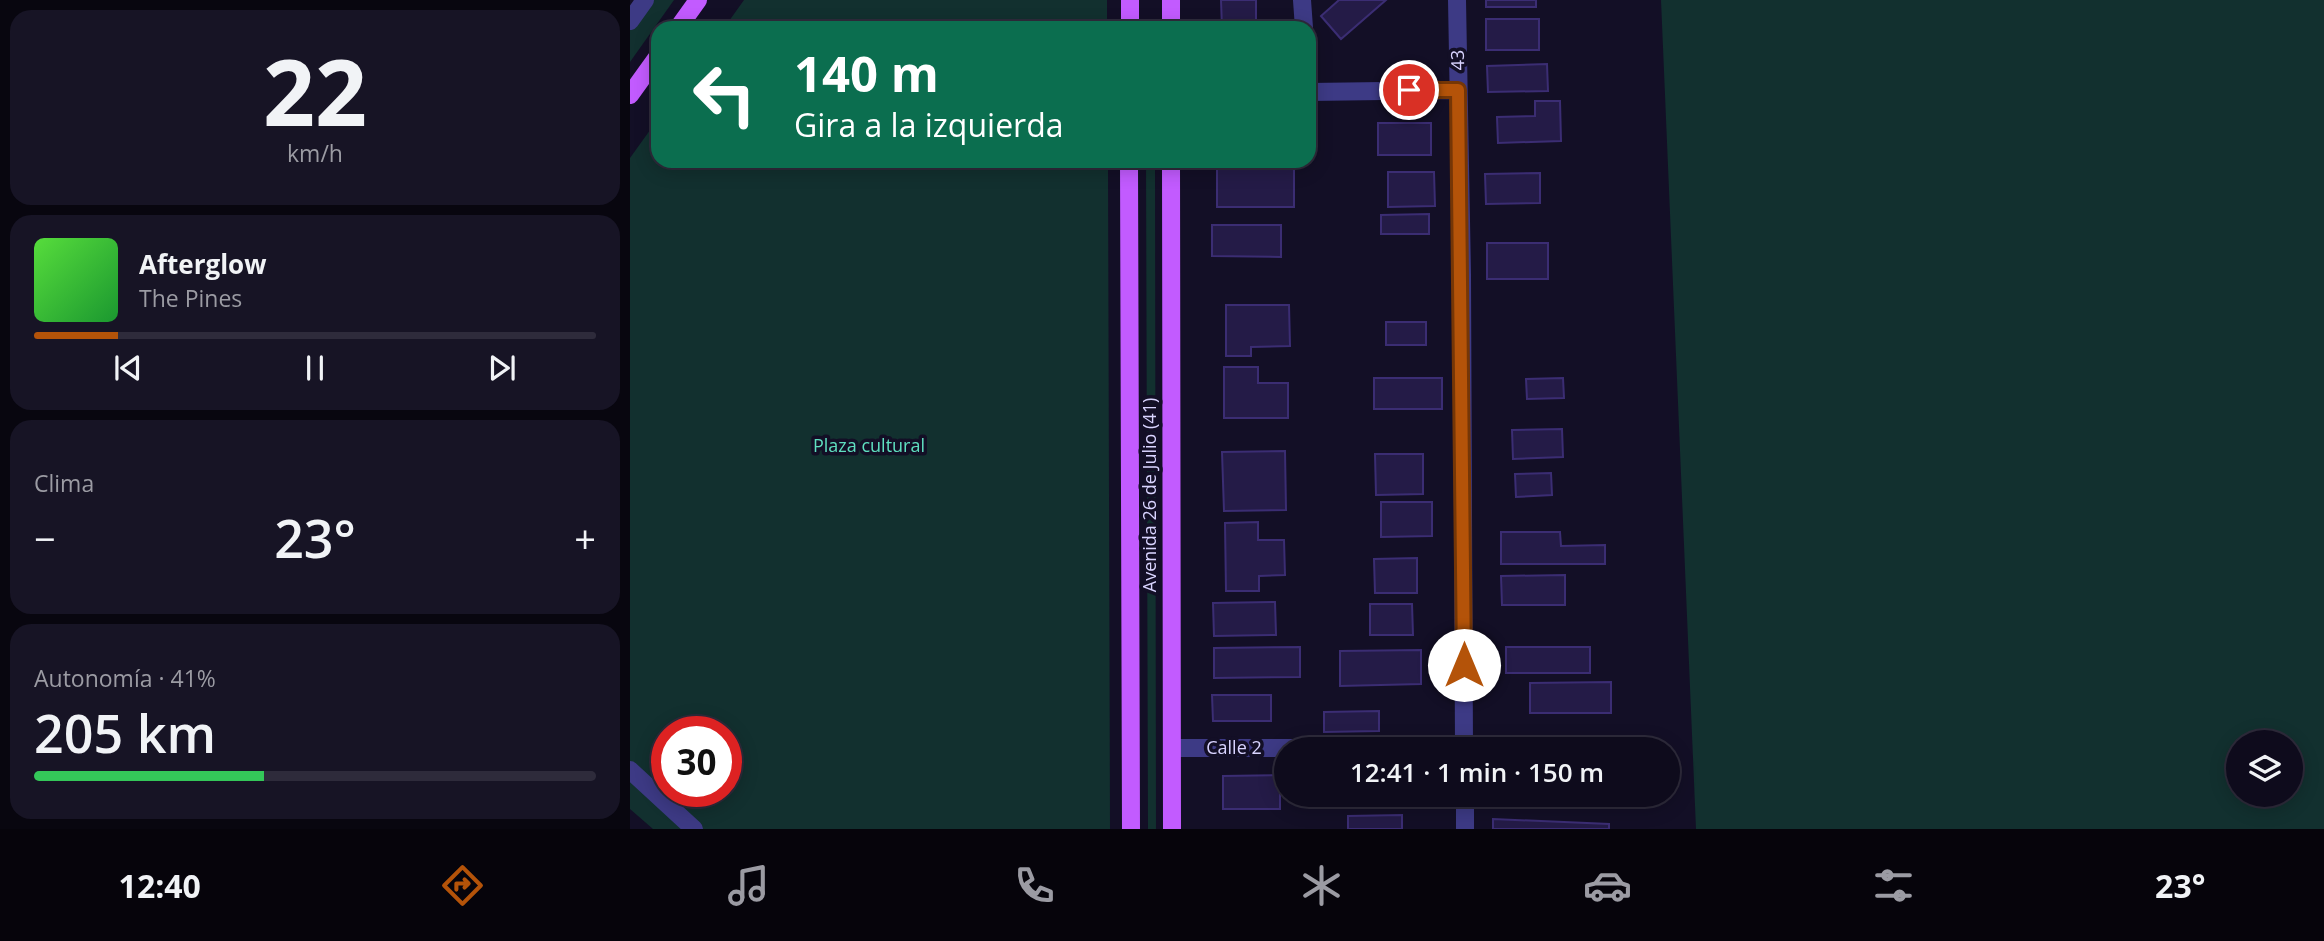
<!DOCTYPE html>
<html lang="es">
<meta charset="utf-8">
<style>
body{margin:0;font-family:"Open Sans",sans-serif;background:#171425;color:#f1f3f6;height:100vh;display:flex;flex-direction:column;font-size:26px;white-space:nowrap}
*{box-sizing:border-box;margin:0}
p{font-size:23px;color:#9b9ba3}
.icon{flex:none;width:38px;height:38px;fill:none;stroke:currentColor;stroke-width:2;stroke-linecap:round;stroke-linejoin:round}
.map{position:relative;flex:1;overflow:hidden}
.panel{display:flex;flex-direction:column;gap:10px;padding:10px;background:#08060f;width:630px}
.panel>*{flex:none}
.guide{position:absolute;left:21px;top:21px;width:665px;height:147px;border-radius:21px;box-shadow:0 4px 18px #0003,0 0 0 2px #2e2b3b;background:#0b6e4f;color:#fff;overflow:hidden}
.controls{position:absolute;left:1596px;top:730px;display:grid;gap:14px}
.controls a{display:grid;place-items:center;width:77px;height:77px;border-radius:50%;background:#0e0b1c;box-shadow:0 4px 18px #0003,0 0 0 2px #2e2b3b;font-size:35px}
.speed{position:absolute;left:21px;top:716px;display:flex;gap:14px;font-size:35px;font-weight:700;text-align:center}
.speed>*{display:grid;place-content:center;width:91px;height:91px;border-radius:50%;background:#0e0b1c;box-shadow:0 4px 18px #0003,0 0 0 2px #2e2b3b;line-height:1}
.speed .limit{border:10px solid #d22;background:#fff;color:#111}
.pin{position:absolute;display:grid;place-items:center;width:60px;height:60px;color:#fff;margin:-30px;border:4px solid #fff;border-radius:50%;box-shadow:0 2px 7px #0007}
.me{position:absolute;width:77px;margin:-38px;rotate:0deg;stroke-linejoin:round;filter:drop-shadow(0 0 5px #0008)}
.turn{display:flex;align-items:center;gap:24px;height:147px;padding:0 28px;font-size:32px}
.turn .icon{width:91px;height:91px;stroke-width:2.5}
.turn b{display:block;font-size:49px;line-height:60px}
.big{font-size:52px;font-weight:600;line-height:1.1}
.panel .tile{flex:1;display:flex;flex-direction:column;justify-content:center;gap:10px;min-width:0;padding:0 24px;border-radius:21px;background:#171425}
.panel .dial{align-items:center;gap:0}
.dial b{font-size:91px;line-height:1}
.song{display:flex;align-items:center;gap:21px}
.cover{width:84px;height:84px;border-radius:10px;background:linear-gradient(135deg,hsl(110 70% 55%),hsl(130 70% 35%))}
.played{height:7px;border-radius:4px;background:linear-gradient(90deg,#b45309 15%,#2e2b3b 15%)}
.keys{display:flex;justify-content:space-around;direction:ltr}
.heat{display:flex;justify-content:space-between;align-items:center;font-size:38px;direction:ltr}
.charge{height:10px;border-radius:5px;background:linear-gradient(90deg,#34c759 41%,#2e2b3b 0)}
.trip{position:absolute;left:644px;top:737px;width:406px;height:70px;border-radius:35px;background:#0e0b1c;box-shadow:0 4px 18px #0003,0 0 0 2px #2e2b3b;font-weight:600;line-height:70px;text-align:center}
.menu{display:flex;height:112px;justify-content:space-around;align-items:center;background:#06040b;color:#9b9ba3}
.menu .icon{width:49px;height:49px}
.menu .selected{color:#b45309}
.menu b{font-size:32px;color:#f1f3f6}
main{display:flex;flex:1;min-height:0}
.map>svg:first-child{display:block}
.green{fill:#12302f;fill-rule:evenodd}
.building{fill:#241b47;stroke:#3b2d73;stroke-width:2}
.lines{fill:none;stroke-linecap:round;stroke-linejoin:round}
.minor{stroke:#3d3a85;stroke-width:18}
.major{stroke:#c25bff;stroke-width:18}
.route-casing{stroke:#753606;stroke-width:18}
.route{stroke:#b45309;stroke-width:12}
.labels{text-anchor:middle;stroke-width:7;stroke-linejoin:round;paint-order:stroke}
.street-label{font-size:18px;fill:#d9d4ff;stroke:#130f26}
.park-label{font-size:18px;fill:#5fe0c0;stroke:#130f26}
</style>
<main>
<section class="panel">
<div class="tile dial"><b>22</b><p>km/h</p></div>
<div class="tile">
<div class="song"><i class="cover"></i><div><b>Afterglow</b><p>The Pines</p></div></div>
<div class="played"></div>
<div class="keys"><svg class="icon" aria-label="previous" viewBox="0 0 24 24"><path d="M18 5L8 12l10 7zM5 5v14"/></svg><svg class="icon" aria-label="pause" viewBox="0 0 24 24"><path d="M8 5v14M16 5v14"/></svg><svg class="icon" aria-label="next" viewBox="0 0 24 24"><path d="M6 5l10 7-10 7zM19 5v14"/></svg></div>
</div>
<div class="tile"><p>Clima</p>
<div class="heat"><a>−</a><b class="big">23°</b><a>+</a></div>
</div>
<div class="tile"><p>Autonomía · 41%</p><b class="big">205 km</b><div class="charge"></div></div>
</section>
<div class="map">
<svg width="1694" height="829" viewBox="0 0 1694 829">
<rect width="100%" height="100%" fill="#130f26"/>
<path class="green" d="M 18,0 L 44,0 L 0,62 L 0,25 Z
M 114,0 L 477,0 L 477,28 L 94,28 Z
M 1031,0 L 1694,0 L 1694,829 L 1066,829 ZM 1608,742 L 1661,742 L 1661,794 L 1608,794 Z
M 28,119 L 28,161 L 478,161 L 480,829 L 23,829 L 0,809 L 0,158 ZM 37,732 L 96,732 L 96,791 L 37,791 Z
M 516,161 L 525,161 L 526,829 L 518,829 Z"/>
<path class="building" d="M 591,0 L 626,0 L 626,28 L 592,28 Z
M 709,0 L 756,0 L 711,39 L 691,16 Z
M 856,0 L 906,0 L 906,7 L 856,7 Z
M 856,19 L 909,19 L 909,50 L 856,50 Z
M 917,64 L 918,91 L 858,92 L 857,66 Z
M 905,101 L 930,101 L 931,141 L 868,143 L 867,117 L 905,116 Z
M 748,123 L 801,123 L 801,155 L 748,155 Z
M 587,161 L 664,161 L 664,207 L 587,207 Z
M 758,172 L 804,172 L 805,206 L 758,207 Z
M 910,173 L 910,203 L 856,204 L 855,174 Z
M 799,214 L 799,234 L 751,234 L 751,215 Z
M 582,225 L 651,225 L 651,257 L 582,256 Z
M 857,243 L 918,243 L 918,279 L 857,279 Z
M 596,305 L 659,305 L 660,346 L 621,347 L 621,356 L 596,356 Z
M 756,322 L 796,322 L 796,345 L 756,345 Z
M 594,367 L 628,367 L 628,383 L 658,383 L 658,418 L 594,418 Z
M 744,378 L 812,378 L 812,409 L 744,409 Z
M 933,378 L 934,398 L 897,399 L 896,379 Z
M 932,429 L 933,457 L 883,459 L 882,430 Z
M 655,451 L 656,510 L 594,511 L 592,452 Z
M 745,454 L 793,454 L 793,494 L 746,495 Z
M 921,473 L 922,495 L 886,497 L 885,474 Z
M 751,502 L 802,502 L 802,536 L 751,537 Z
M 628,522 L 628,540 L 654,540 L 655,575 L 629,576 L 629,591 L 596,591 L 595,523 Z
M 871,532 L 930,532 L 931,546 L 975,545 L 975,564 L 871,564 Z
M 787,558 L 787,593 L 745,593 L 744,559 Z
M 935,575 L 935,605 L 872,605 L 871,576 Z
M 645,602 L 646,635 L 584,636 L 583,603 Z
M 740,604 L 782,604 L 783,635 L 740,635 Z
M 670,647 L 670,677 L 584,678 L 584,648 Z
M 876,647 L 960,647 L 960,673 L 876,673 Z
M 791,650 L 791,684 L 710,686 L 710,651 Z
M 981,682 L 981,713 L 900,713 L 900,683 Z
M 582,695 L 641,695 L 641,721 L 583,721 Z
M 749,711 L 749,731 L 694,732 L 694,712 Z
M 650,775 L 650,809 L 593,809 L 593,776 Z
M 772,815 L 772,829 L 718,829 L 718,816 Z
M 863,819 L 979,824 L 979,829 L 863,829 Z"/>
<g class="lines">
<path class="minor" d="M 672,0 L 674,28
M 827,0 L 832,275 L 834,749
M 0,21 L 15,0
M 679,92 L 828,90
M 542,748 L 834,748
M 0,770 L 64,829
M 835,794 L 835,829"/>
<path class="major" d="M 48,28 L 68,0
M 500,28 L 500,0
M 541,28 L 541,0
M 0,95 L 28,56
M 499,161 L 501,829
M 541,161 L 542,829"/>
</g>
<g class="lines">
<defs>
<path id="route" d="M 779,90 L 828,90 L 834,665"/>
</defs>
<use href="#route" class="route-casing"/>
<use href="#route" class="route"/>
</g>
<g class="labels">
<g class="street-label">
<text transform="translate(828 60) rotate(-91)" y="6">43</text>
<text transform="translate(520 495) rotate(-90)" y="6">Avenida 26 de Julio (41)</text>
<text x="604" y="754">Calle 2</text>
</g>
<g class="park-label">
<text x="239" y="452">Plaza cultural</text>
</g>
</g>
</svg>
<div class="controls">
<a><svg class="icon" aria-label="layers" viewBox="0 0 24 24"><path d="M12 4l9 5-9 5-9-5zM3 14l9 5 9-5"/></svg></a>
</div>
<div class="speed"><div class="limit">30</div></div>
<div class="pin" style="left:779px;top:90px;background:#d93025"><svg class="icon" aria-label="arrive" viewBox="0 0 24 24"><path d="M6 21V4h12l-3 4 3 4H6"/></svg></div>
<svg class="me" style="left:834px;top:665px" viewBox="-20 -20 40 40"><circle r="19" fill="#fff"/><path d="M0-13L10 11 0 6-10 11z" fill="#b45309"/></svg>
<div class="trip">12:41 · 1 min · 150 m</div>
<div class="guide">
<div class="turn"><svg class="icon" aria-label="left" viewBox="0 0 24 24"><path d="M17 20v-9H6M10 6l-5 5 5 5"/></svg><div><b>140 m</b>Gira a la izquierda</div></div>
</div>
</div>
</main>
<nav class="menu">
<b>12:40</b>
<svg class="icon selected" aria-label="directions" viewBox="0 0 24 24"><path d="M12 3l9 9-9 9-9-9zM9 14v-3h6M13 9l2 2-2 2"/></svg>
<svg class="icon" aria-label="music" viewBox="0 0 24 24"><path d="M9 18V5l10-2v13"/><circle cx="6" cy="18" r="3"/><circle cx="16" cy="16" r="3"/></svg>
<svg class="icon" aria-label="phone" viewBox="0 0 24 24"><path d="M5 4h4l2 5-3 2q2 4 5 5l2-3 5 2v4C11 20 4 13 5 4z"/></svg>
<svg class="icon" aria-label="climate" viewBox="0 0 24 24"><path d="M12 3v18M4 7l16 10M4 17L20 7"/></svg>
<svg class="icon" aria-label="car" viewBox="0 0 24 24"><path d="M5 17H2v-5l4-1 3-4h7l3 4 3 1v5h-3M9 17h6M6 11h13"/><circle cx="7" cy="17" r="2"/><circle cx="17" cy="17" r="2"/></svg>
<svg class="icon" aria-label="filters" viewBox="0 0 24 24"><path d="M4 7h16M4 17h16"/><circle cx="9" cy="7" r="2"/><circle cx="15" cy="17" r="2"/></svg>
<b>23°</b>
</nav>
